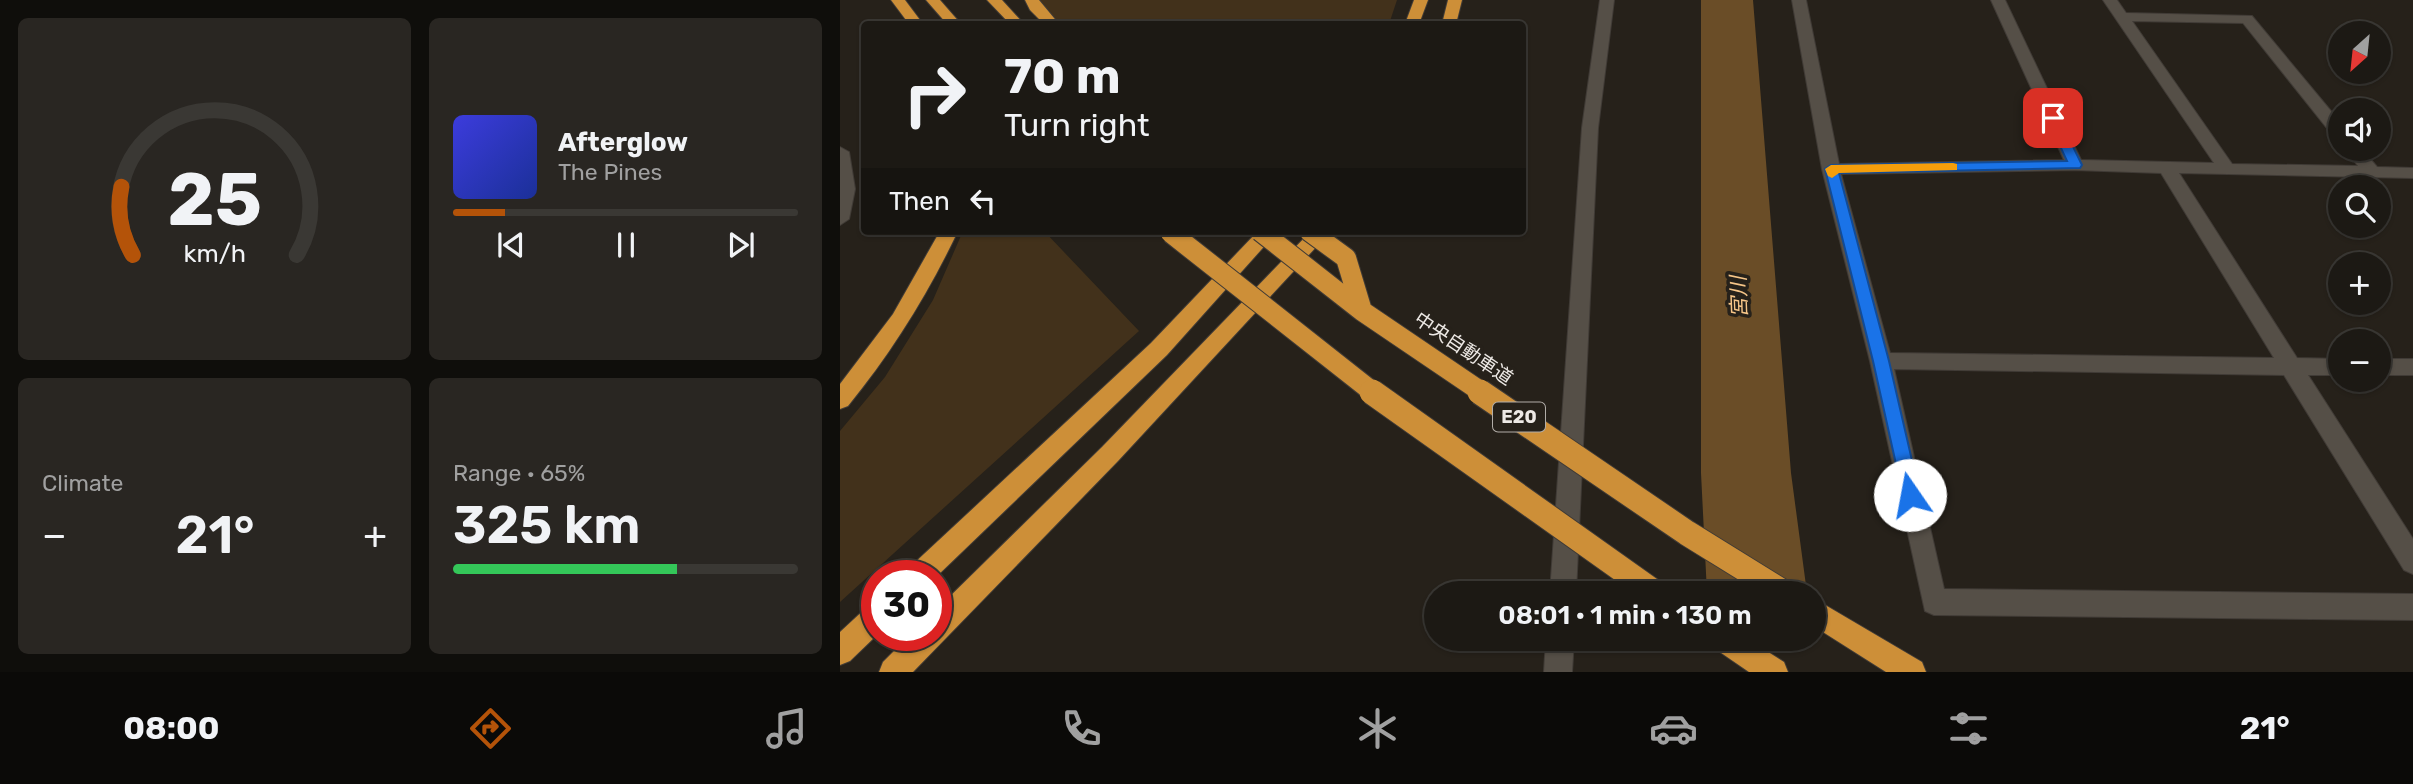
<!DOCTYPE html>
<meta charset="utf-8">
<style>
body{margin:0;font-family:Rubik,"Noto Sans JP",sans-serif;background:#292622;color:#f1f3f6;height:100vh;display:flex;flex-direction:column;font-size:26px;white-space:nowrap}
*{box-sizing:border-box;margin:0}
p{font-size:23px;color:#a0a0a0}
.icon{flex:none;width:38px;height:38px;fill:none;stroke:currentColor;stroke-width:2;stroke-linecap:round;stroke-linejoin:round}
.map{position:relative;flex:1;overflow:hidden}
.sheet{display:flex;flex-direction:column;gap:18px;padding:18px;background:#0f0e0b;width:840px}
.sheet>*{flex:none}
.banner{position:absolute;left:21px;top:21px;width:665px;height:214px;border-radius:7px;box-shadow:0 2px 5px #0004,0 0 0 2px #3a3834;background:#1c1914;color:#f1f3f6;overflow:hidden}
.needle{width:46px;rotate:207deg}
.buttons{position:absolute;left:1488px;top:21px;display:grid;gap:14px}
.buttons a{display:grid;place-items:center;width:63px;height:63px;border-radius:50%;background:#1c1914;box-shadow:0 2px 5px #0004,0 0 0 2px #3a3834;font-size:35px}
.speed{position:absolute;left:21px;top:560px;display:flex;gap:14px;font-size:35px;font-weight:700;text-align:center}
.speed>*{display:grid;place-content:center;width:91px;height:91px;border-radius:50%;background:#1c1914;box-shadow:0 2px 5px #0004,0 0 0 2px #3a3834;line-height:1}
.speed .limit{border:10px solid #d22;background:#fff;color:#111}
.pin{position:absolute;display:grid;place-items:center;width:60px;height:60px;color:#fff;margin:-30px;border-radius:14px;box-shadow:0 4px 10px #0006}
.me{position:absolute;width:77px;margin:-38px;rotate:348deg;stroke-linejoin:round;filter:drop-shadow(0 0 5px #0008)}
.turn{display:flex;align-items:center;gap:24px;height:147px;padding:0 28px;font-size:32px}
.turn .icon{width:91px;height:91px;stroke-width:2.5}
.turn b{display:block;font-size:49px;line-height:60px}
.then{display:flex;align-items:center;height:66px;padding:0 28px;background:#0003;gap:14px;font-size:26px}
.big{font-size:52px;font-weight:600;line-height:1.1}
.sheet .card{flex:1;display:flex;flex-direction:column;justify-content:center;gap:10px;min-width:0;padding:0 24px;border-radius:10px;background:#292622}
.sheet .dial{align-items:center;gap:0}
.dial svg{height:182px;overflow:visible;fill:none;stroke:#3a3834;stroke-width:7;stroke-linecap:round;text-anchor:middle}
.dial text{fill:#f1f3f6;stroke:none}
.song{display:flex;align-items:center;gap:21px}
.cover{width:84px;height:84px;border-radius:10px;background:linear-gradient(135deg,hsl(240 70% 55%),hsl(230 70% 35%))}
.played{height:7px;border-radius:4px;background:linear-gradient(90deg,#b45309 15%,#3a3834 15%)}
.keys{display:flex;justify-content:space-around;direction:ltr}
.heat{display:flex;justify-content:space-between;align-items:center;font-size:38px;direction:ltr}
.charge{height:10px;border-radius:5px;background:linear-gradient(90deg,#34c759 65%,#3a3834 0)}
.sheet .tiles{flex:1;display:grid;gap:18px;grid-template-columns:repeat(2,1fr)}
.trip{position:absolute;left:584px;top:581px;width:402px;height:70px;border-radius:35px;background:#1c1914;box-shadow:0 2px 5px #0004,0 0 0 2px #3a3834;font-weight:600;line-height:70px;text-align:center}
.dock{display:flex;height:112px;justify-content:space-around;align-items:center;background:#0b0a08;color:#a0a0a0}
.dock .icon{width:49px;height:49px}
.dock .on{color:#b45309}
.dock b{font-size:32px;color:#f1f3f6}
main{display:flex;flex:1;min-height:0}
.map>svg:first-child{display:block}
.green{fill:#42311b}
.lines{fill:none;stroke-linecap:round;stroke-linejoin:round}
.river{fill:#6a4d27;fill-rule:evenodd}
.minor-casing{stroke:#403b36;stroke-width:2}
.highway-casing{stroke:#403b36;stroke-width:2}
.minor{fill:#554f47;fill-rule:evenodd}
.highway{fill:#cd8f38;fill-rule:evenodd}
.highway-bridge-far1-casing{stroke:#403b36;stroke-width:22;stroke-linecap:butt}
.highway-bridge-casing{stroke:#403b36;stroke-width:27;stroke-linecap:butt}
.highway-bridge-far1{stroke:#cd8f38;stroke-width:20}
.highway-bridge{stroke:#cd8f38;stroke-width:25}
.route{fill:#1a73e8;stroke:#114b97;stroke-width:2}
.slow{fill:#f59e0b}
.labels{text-anchor:middle;stroke-width:7;stroke-linejoin:round;paint-order:stroke}
.shield{fill:#26211a;stroke:#b1ada8;stroke-width:2}
.shield-label{font-size:18px;font-weight:bold;fill:#ede9e5}
.street-label{font-size:19px;fill:#ede9e5;stroke:#26211a}
.water-label{font-size:21px;font-style:italic;fill:#f6c588;stroke:#26211a}
</style>
<main>
<section class="sheet">
<div class="tiles">
<div class="card dial"><svg viewBox="0 0 100 80">
<path d="M14 69A42 42 0 1 1 86 69"/>
<path d="M14 69A42 42 0 0 1 9 39" stroke="#b45309"/>
<text x="50" y="56" font-size="32" font-weight="700">25</text>
<text x="50" y="72" font-size="11">km/h</text>
</svg></div>
<div class="card">
<div class="song"><i class="cover"></i><div><b>Afterglow</b><p>The Pines</p></div></div>
<div class="played"></div>
<div class="keys"><svg class="icon" aria-label="previous" viewBox="0 0 24 24"><path d="M18 5L8 12l10 7zM5 5v14"/></svg><svg class="icon" aria-label="pause" viewBox="0 0 24 24"><path d="M8 5v14M16 5v14"/></svg><svg class="icon" aria-label="next" viewBox="0 0 24 24"><path d="M6 5l10 7-10 7zM19 5v14"/></svg></div>
</div>
<div class="card"><p>Climate</p>
<div class="heat"><a>−</a><b class="big">21°</b><a>+</a></div>
</div>
<div class="card"><p>Range · 65%</p><b class="big">325 km</b><div class="charge"></div></div>
</div>
</section>
<div class="map">
<svg width="1573" height="672" viewBox="0 0 1573 672">
<rect width="100%" height="100%" fill="#26211a"/>
<path class="green" d="M 195,0 L 557,0 L 549,24 L 221,24 Z
M 123,231 L 204,231 L 299,331 L 0,602 L 0,431 L 45,377 L 93,300 Z"/>
<g class="lines">
<path class="river" d="M 861,0 L 913,0 L 951,473 L 967,593 L 867,593 L 861,473 Z
M 914,639 L 920,639 L 917,640 Z"/>
<defs>
<path id="minor" d="M 760,0 L 774,0 L 758,128 L 736,593 L 710,593 L 742,128 Z
M 952,0 L 966,0 L 999,164 L 1224,160 L 1151,0 L 1165,0 L 1241,160 L 1374,163 L 1263,0 L 1277,0 L 1286,13 L 1412,16 L 1500,122 L 1500,138 L 1494,137 L 1403,23 L 1292,21 L 1392,164 L 1518,166 L 1505,149 L 1522,149 L 1537,167 L 1573,168 L 1573,178 L 1339,173 L 1457,358 L 1500,359 L 1500,375 L 1468,375 L 1573,539 L 1573,574 L 1564,570 L 1444,375 L 1054,369 L 1104,589 L 1573,594 L 1573,620 L 1094,615 L 1085,611 L 1030,361 L 982,169 ZM 1235,170 L 1321,173 L 1434,358 L 1050,353 L 1001,174 Z
M 0,147 L 9,152 L 15,189 L 9,219 L 0,225 Z
M 1538,359 L 1573,359 L 1573,375 L 1538,375 Z
M 706,639 L 734,639 L 732,672 L 704,672 Z"/>
<path id="highway" d="M 51,0 L 65,0 L 83,24 L 69,24 Z
M 86,0 L 100,0 L 121,24 L 107,24 Z
M 147,0 L 162,0 L 184,24 L 170,24 Z
M 185,0 L 199,0 L 219,24 L 204,24 L 190,10 Z
M 574,0 L 588,0 L 579,24 L 565,24 Z
M 608,0 L 622,0 L 616,24 L 602,24 Z
M 100,231 L 118,231 C 88,294 52,352 8,406 L 0,409 L 0,384 L 53,314 Z
M 418,231 L 438,231 L 327,355 L 96,577 L 66,576 L 70,567 L 311,343 Z
M 471,231 L 491,231 L 278,461 L 73,672 L 39,672 L 43,662 L 70,635 L 96,635 L 96,610 L 262,447 Z
M 975,599 L 1082,662 L 1086,672 L 1046,672 L 975,627 Z
M 37,603 L 37,635 L 10,661 L 0,665 L 0,632 L 27,607 Z
M 870,639 L 908,639 L 944,662 L 948,672 L 909,672 L 874,648 Z"/>
</defs>
<use href="#minor" class="minor-casing"/>
<use href="#highway" class="highway-casing"/>
<use href="#minor" class="minor"/>
<use href="#highway" class="highway"/>
<defs>
<path id="highway-bridge-far1" d="M 420,231 L 522,311 L 643,393
M 469,231 L 506,258 L 522,311
M 331,233 L 534,393"/>
<path id="highway-bridge" d="M 532,392 L 815,593
M 640,392 L 847,533 L 944,593"/>
</defs>
<use href="#highway-bridge-far1" class="highway-bridge-far1-casing"/>
<use href="#highway-bridge" class="highway-bridge-casing"/>
<use href="#highway-bridge-far1" class="highway-bridge-far1"/>
<use href="#highway-bridge" class="highway-bridge"/>
</g>
<path class="route" d="M 1213,114 L 1219,118 L 1242,165 L 1240,168 L 999,173 L 1049,361 L 1080,495 L 1077,500 L 1070,503 L 1064,500 L 1033,361 L 985,169 L 991,165 L 1227,161 L 1207,118 Z"/>
<path class="slow" d="M 1113,163 L 1117,164 L 1117,170 L 999,173 L 992,178 L 988,176 L 985,169 L 991,165 Z"/>
<g class="labels">
<rect class="shield" x="653" y="402.5" width="52" height="29" rx="5"/>
<g class="shield-label">
<text x="679" y="423">E20</text>
</g>
<g class="street-label">
<text transform="translate(624 348) rotate(34)" y="7">中央自動車道</text>
</g>
<g class="water-label">
<text transform="translate(899 297) rotate(-92)" y="7">宮川</text>
</g>
</g>
</svg>
<div class="buttons">
<a><svg class="needle" viewBox="-14 -14 28 28"><path d="M0-13l5 13h-10z" fill="#e53935"/><path d="M0 13l5-13h-10z" fill="#a0a0a0"/></svg></a>
<a><svg class="icon" aria-label="sound" viewBox="0 0 24 24"><path d="M4 9h4l5-4v14l-5-4H4zM17 9q2 3 0 6"/></svg></a>
<a><svg class="icon" aria-label="search" viewBox="0 0 24 24"><circle cx="10" cy="10" r="6"/><path d="M15 15l6 6"/></svg></a>
<a>+</a>
<a>−</a>
</div>
<div class="speed"><div class="limit">30</div></div>
<div class="pin" style="left:1213px;top:118px;background:#d93025"><svg class="icon" aria-label="arrive" viewBox="0 0 24 24"><path d="M6 21V4h12l-3 4 3 4H6"/></svg></div>
<svg class="me" style="left:1070px;top:495px" viewBox="-20 -20 40 40"><circle r="19" fill="#fff"/><path d="M0-13L10 11 0 6-10 11z" fill="#1a73e8"/></svg>
<div class="trip">08:01 · 1 min · 130 m</div>
<div class="banner">
<div class="turn"><svg class="icon" aria-label="right" viewBox="0 0 24 24"><path d="M7 20v-9h11M14 6l5 5-5 5"/></svg><div><b>70 m</b>Turn right</div></div>
<div class="then">Then<svg class="icon" aria-label="left" viewBox="0 0 24 24"><path d="M17 20v-9H6M10 6l-5 5 5 5"/></svg></div>
</div>
</div>
</main>
<nav class="dock">
<b>08:00</b>
<svg class="icon on" aria-label="directions" viewBox="0 0 24 24"><path d="M12 3l9 9-9 9-9-9zM9 14v-3h6M13 9l2 2-2 2"/></svg>
<svg class="icon" aria-label="music" viewBox="0 0 24 24"><path d="M9 18V5l10-2v13"/><circle cx="6" cy="18" r="3"/><circle cx="16" cy="16" r="3"/></svg>
<svg class="icon" aria-label="phone" viewBox="0 0 24 24"><path d="M5 4h4l2 5-3 2q2 4 5 5l2-3 5 2v4C11 20 4 13 5 4z"/></svg>
<svg class="icon" aria-label="climate" viewBox="0 0 24 24"><path d="M12 3v18M4 7l16 10M4 17L20 7"/></svg>
<svg class="icon" aria-label="car" viewBox="0 0 24 24"><path d="M5 17H2v-5l4-1 3-4h7l3 4 3 1v5h-3M9 17h6M6 11h13"/><circle cx="7" cy="17" r="2"/><circle cx="17" cy="17" r="2"/></svg>
<svg class="icon" aria-label="filters" viewBox="0 0 24 24"><path d="M4 7h16M4 17h16"/><circle cx="9" cy="7" r="2"/><circle cx="15" cy="17" r="2"/></svg>
<b>21°</b>
</nav>
